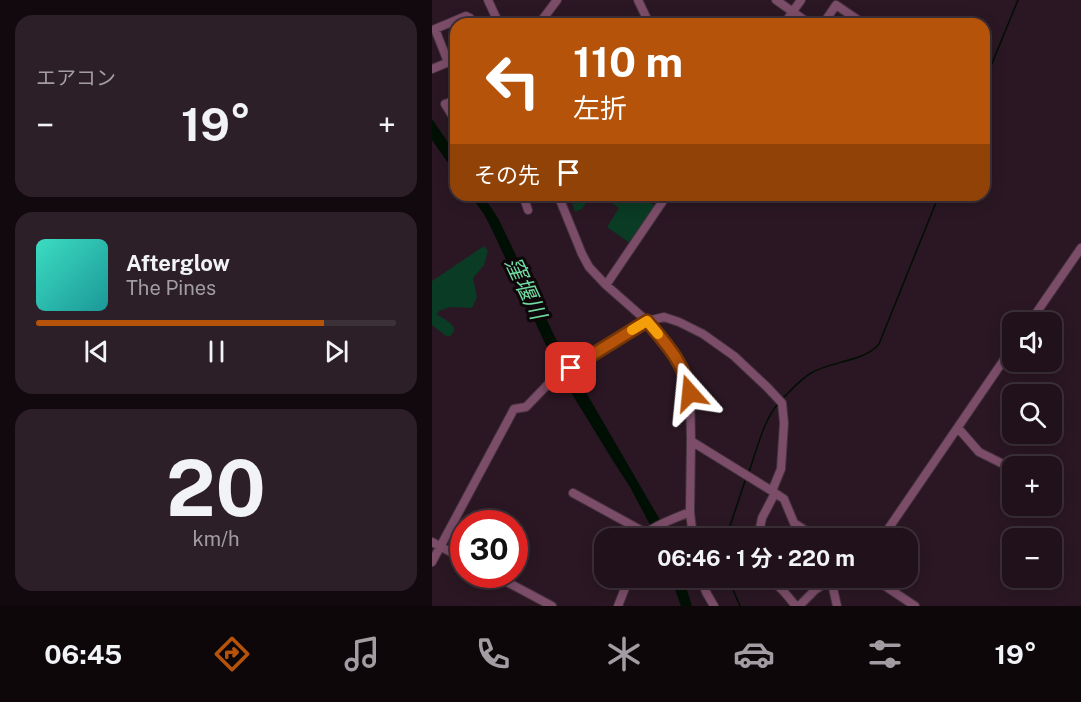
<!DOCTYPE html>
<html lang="ja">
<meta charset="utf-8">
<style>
body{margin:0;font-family:"Public Sans","Noto Sans JP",sans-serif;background:#2d1f27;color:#f1f3f6;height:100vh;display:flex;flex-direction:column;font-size:22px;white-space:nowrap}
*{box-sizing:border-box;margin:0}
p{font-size:20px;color:#a29da2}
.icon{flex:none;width:33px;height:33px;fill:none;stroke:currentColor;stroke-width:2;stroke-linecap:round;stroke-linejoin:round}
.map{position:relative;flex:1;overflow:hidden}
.side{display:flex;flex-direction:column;gap:15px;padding:15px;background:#12090e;width:432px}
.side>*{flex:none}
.banner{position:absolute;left:18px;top:18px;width:540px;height:183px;border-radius:18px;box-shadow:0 3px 15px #0003,0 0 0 2px #3d3139;background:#b45309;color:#fff;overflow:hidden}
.buttons{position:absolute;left:570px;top:312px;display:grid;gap:12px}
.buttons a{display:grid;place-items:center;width:60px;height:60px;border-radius:12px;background:#20111a;box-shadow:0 3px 15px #0003,0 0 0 2px #3d3139;font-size:30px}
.speed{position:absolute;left:18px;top:510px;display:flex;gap:12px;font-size:30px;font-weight:700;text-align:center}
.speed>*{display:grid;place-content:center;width:78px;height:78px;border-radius:50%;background:#20111a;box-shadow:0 3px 15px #0003,0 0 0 2px #3d3139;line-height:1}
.speed .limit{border:9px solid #d22;background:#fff;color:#111}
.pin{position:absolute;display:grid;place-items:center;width:51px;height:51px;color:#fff;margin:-26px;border-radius:12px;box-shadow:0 3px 9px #0006}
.me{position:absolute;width:66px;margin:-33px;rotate:342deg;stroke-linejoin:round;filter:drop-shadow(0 0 4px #0008)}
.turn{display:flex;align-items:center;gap:21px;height:126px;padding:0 24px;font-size:27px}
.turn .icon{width:78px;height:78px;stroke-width:2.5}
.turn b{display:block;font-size:42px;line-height:51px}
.then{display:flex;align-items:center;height:57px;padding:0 24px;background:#0003;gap:12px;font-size:22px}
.big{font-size:45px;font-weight:700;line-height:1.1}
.side .widget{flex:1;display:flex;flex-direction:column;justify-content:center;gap:9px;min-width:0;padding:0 21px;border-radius:18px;background:#2d1f27}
.side .dial{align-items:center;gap:0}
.dial b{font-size:78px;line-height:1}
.song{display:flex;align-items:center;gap:18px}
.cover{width:72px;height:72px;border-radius:9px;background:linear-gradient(135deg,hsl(170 70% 55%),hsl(180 70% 35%))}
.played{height:6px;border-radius:3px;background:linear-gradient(90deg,#b45309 80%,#3d3139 80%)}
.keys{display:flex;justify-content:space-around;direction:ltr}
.heat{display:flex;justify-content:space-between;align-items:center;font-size:33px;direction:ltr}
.trip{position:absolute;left:162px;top:528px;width:324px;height:60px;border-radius:18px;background:#20111a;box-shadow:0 3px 15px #0003,0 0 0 2px #3d3139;font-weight:700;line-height:60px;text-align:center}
.tab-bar{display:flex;height:96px;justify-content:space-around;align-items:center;background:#0d070a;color:#a29da2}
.tab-bar .icon{width:42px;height:42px}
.tab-bar .on{color:#b45309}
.tab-bar b{font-size:27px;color:#f1f3f6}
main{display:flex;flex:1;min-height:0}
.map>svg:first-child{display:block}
.green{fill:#0a3b24}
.water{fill:#000f04}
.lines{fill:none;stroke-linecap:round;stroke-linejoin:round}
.stream{stroke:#000f04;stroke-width:1.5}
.minor-casing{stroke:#45323e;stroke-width:10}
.minor{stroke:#7c4d69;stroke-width:8}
.route-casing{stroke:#753606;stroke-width:15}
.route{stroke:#b45309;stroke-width:10}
.slow{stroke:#f59e0b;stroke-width:10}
.labels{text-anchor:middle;stroke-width:6;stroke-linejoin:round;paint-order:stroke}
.water-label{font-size:22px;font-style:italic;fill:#70dda0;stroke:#0e060a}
</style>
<main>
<section class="side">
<div class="widget"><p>エアコン</p>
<div class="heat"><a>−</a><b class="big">19°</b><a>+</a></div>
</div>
<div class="widget">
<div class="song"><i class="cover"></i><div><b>Afterglow</b><p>The Pines</p></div></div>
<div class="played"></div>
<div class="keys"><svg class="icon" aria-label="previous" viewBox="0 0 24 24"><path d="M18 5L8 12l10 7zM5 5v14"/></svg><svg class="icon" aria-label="pause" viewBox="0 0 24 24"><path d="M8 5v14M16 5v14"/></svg><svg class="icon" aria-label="next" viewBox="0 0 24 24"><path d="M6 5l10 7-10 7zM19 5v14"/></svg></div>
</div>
<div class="widget dial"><b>20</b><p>km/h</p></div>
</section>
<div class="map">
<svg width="649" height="606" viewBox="0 0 649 606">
<rect width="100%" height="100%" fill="#2a1723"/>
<path class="green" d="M 138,195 L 159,195 L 150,209 L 143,212 Z
M 168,195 L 208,195 L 224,207 L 199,244 L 175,227 L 187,208 Z
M 52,246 L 56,251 L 52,265 L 41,278 L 45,297 L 40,308 L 18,307 L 7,311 L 5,314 C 12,320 30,326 18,336 L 14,336 L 0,325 L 0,281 Z"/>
<path class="water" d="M 0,119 L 24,154 L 24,174 L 0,140 Z
M 38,195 L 51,195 L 67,220 L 123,337 L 137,363 L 228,520 L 237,538 L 225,538 L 198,487 L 181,461 L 126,371 L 62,234 L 52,214 Z
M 239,578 L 251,578 L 260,606 L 249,606 Z"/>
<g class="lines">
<path class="stream" d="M 552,83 L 586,0
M 351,398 C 359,390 369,379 379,373 C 399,361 432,362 447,344 L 507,195
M 317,472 C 324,452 332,419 346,404
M 294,538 L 313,481
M 296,578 L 308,606"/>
<defs>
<path id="minor" d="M 56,0 L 67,24
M 206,0 L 215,19 L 218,24
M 344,0 L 378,24
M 95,24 L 97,24
M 107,24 L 125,0
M 352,24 L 369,0
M 391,24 L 404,5 L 432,24
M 16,62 L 3,29 L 34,16 L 38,18 L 41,24
M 0,69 L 24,59
M 24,100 L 13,104 L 24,122
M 91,195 L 96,210
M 126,195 L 150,254 L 157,267 L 174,285 L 215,321 L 239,350 L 255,378 L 258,393 L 259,441 L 258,512 L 261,538
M 174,285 L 235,195
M 598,322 L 649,248
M 526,428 L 547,452 L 571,464
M 259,441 L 340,491 L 352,499 L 362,523 L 385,538
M 141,493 L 214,533
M 207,538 C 222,526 240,519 258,512
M 326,538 L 330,518 L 343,493
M 450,538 L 580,348
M 0,542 L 32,559
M 0,562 L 82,409 L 94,407 L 123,377 L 215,321 L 232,317 L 247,322 L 271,334 L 302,356 L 335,387 L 350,403 L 352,423 L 349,469 L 340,491
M 60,574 L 120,606
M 269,578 L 274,592 L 282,606
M 331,578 C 347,583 353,593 363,605 L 367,606 L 383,590 L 401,578
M 441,578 L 483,606
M 399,579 L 405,606
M 186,606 L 197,578"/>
</defs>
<use href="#minor" class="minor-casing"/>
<use href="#minor" class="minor"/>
</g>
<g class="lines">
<defs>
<path id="route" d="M 139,368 L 215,321 C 235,345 251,361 258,393"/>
</defs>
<use href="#route" class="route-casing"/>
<use href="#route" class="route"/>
<path class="slow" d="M 200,330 L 215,321 L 226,334"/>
</g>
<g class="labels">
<g class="water-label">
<text transform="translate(94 288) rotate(65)" y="8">窪堰川</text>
</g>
</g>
</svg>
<div class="buttons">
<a><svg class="icon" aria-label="sound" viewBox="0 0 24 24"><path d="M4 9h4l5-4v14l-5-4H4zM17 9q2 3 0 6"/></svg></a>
<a><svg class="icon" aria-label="search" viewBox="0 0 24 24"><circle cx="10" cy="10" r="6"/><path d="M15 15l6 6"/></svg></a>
<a>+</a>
<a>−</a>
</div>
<div class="speed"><div class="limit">30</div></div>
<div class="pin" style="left:139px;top:368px;background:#d93025"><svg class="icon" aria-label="arrive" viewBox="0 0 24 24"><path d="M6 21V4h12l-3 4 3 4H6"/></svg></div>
<svg class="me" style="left:258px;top:393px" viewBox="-20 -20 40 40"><path d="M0-17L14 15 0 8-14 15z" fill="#b45309" stroke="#fff" stroke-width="4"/></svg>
<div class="trip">06:46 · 1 分 · 220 m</div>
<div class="banner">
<div class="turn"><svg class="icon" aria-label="left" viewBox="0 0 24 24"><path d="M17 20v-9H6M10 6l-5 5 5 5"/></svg><div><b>110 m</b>左折</div></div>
<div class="then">その先<svg class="icon" aria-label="arrive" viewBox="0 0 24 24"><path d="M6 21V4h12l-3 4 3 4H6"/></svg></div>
</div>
</div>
</main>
<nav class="tab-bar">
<b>06:45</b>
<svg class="icon on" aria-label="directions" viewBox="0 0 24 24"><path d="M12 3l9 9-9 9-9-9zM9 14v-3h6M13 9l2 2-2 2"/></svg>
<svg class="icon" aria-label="music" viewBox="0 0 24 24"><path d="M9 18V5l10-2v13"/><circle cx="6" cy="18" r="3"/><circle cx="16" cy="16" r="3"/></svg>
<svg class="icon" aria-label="phone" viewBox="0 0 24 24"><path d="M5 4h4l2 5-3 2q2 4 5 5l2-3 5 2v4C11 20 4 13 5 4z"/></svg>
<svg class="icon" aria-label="climate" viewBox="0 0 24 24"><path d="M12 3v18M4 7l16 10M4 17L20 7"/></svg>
<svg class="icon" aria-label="car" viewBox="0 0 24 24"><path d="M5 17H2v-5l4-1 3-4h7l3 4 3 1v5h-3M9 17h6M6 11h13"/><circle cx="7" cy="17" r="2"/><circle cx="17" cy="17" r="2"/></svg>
<svg class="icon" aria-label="filters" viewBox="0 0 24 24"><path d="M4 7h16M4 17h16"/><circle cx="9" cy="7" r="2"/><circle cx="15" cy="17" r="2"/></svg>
<b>19°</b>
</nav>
